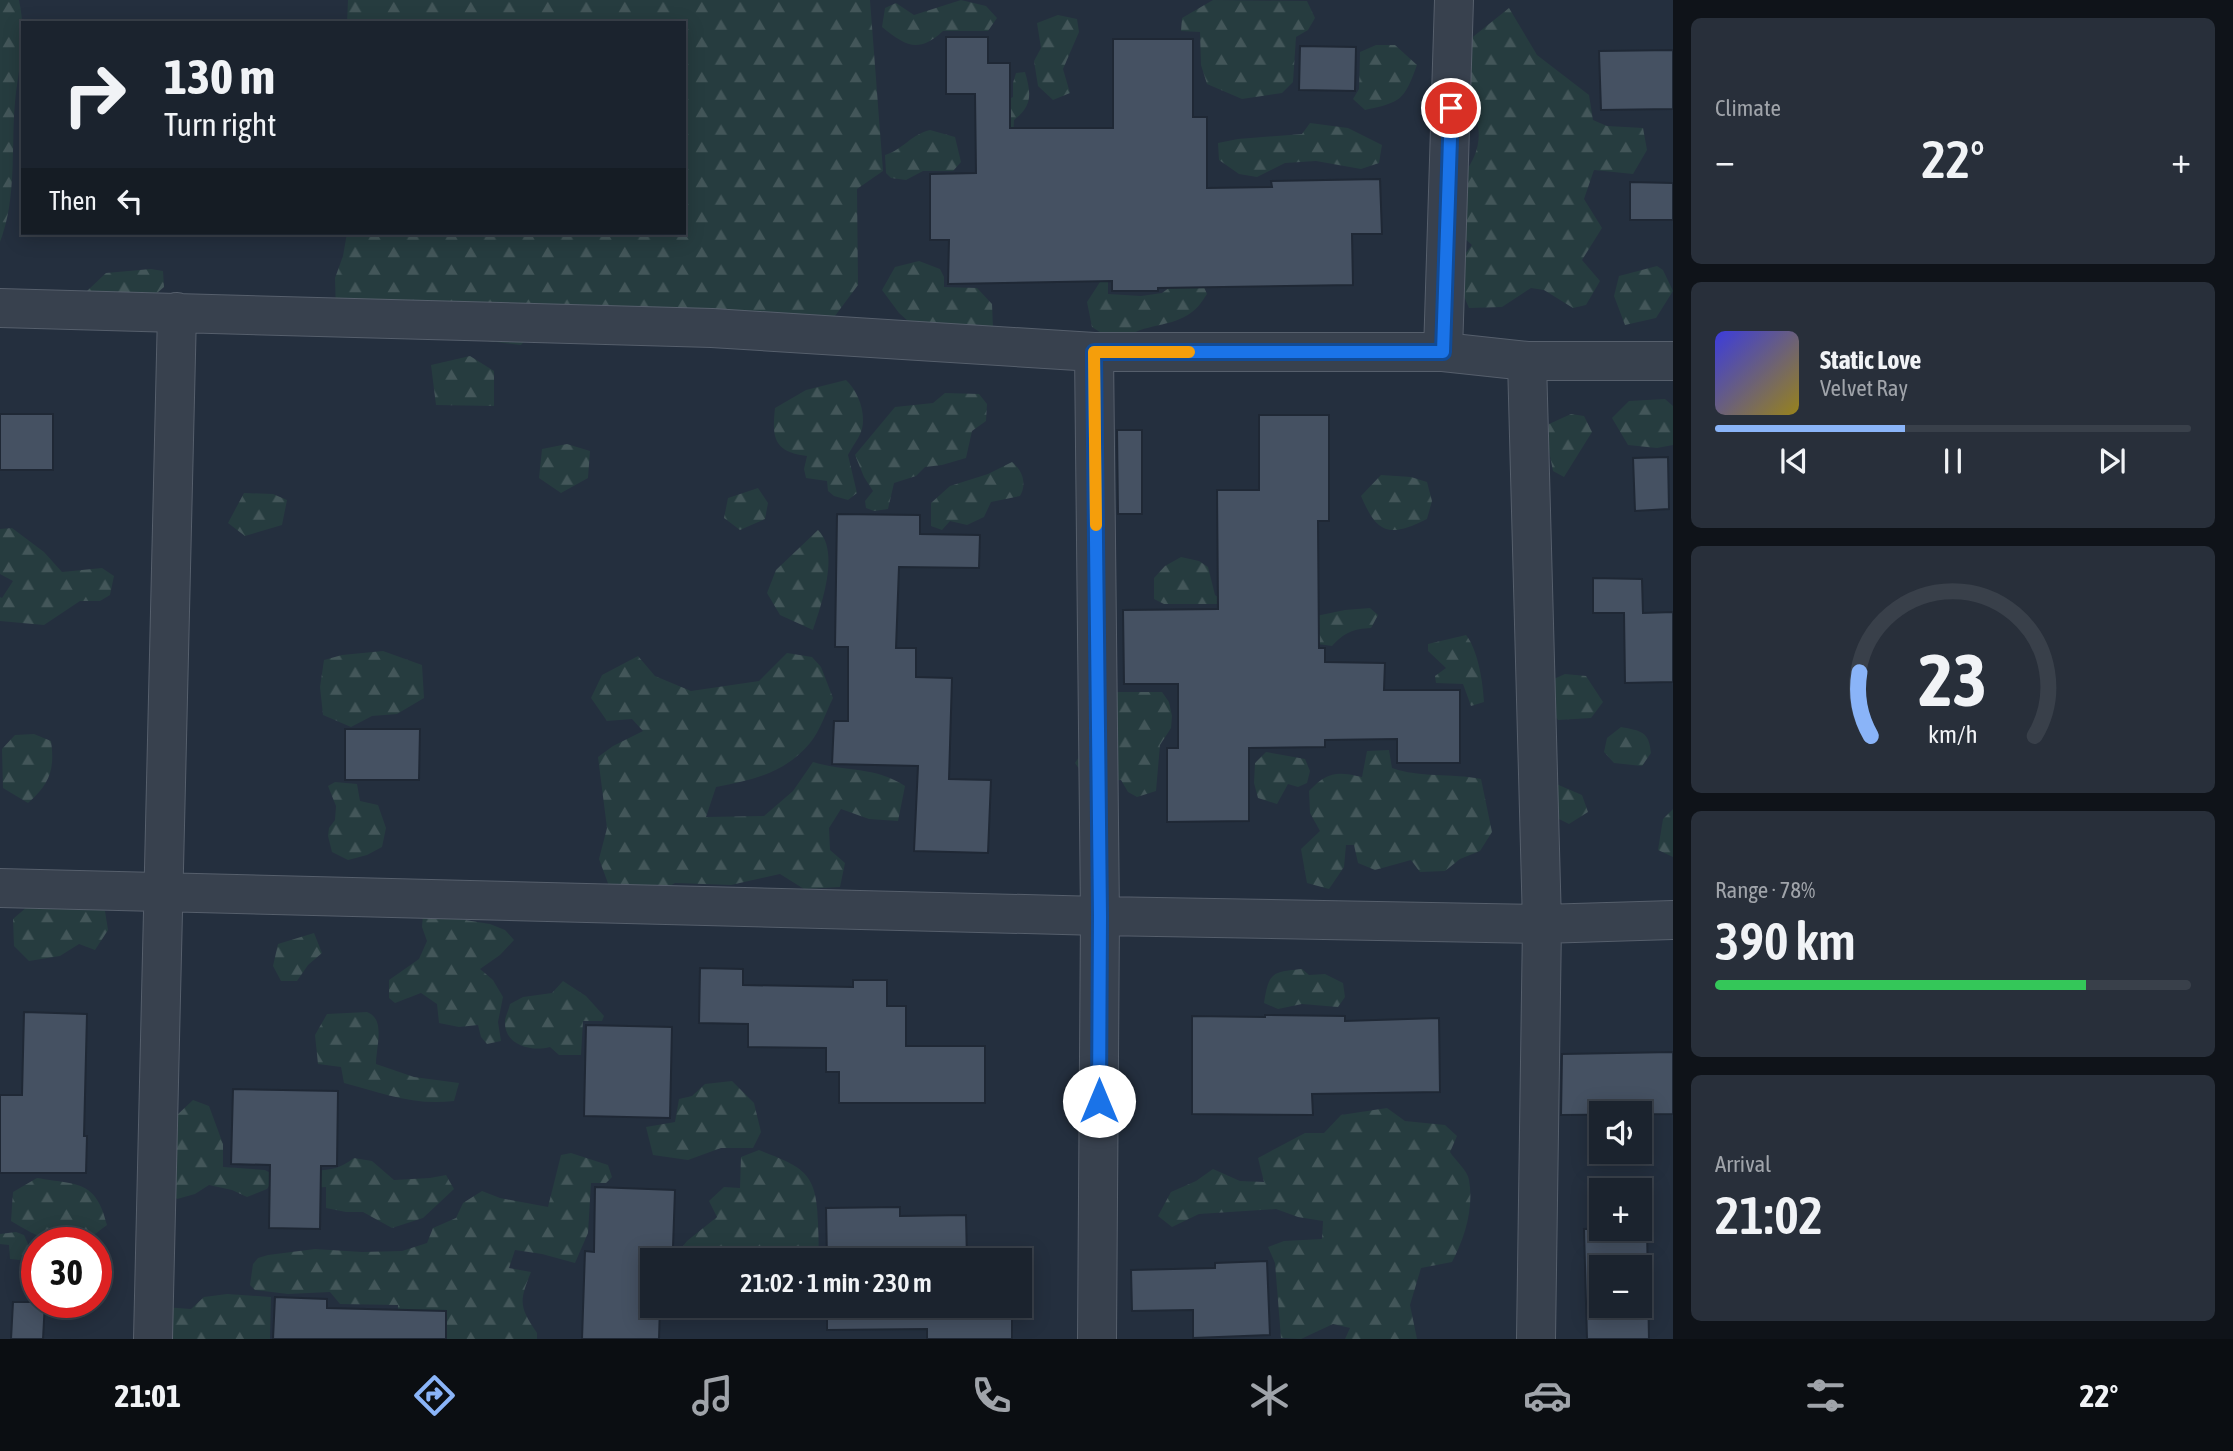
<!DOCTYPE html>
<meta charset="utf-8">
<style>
body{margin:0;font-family:"Asap Condensed",sans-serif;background:#282f3a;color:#f1f3f6;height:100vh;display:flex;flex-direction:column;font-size:26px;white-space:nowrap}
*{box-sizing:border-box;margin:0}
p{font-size:23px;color:#a0a4aa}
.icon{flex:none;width:38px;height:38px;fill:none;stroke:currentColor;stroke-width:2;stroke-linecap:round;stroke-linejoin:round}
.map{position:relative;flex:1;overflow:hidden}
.panel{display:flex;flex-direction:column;gap:18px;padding:18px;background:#0f1319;width:560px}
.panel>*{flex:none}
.hud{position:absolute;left:21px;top:21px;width:665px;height:214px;border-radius:0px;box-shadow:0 4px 18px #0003,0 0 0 2px #39404a;background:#1b232e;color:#f1f3f6;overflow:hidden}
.buttons{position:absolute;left:1589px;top:1101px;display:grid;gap:14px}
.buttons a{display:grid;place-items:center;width:63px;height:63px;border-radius:0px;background:#1b232e;box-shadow:0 4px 18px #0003,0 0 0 2px #39404a;font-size:35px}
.speed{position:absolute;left:21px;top:1227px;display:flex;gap:14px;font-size:35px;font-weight:700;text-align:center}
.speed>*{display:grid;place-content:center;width:91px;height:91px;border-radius:50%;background:#1b232e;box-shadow:0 4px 18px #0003,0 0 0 2px #39404a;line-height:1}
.speed .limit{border:10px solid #d22;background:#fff;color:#111}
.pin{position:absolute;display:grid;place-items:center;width:60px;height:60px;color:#fff;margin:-30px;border:4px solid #fff;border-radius:50%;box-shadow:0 2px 7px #0007}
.me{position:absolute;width:77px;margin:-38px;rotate:0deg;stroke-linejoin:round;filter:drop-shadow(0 0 5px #0008)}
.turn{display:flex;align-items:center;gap:24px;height:147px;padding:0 28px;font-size:32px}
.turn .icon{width:91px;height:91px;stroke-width:2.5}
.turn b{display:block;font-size:49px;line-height:60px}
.then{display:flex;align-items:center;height:66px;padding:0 28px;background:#0003;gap:14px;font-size:26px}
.big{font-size:52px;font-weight:600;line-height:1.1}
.panel .card{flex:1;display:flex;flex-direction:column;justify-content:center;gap:10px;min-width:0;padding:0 24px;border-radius:10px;background:#282f3a}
.panel .dial{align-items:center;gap:0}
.dial svg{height:182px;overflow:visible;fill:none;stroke:#39404a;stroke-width:7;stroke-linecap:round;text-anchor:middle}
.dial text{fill:#f1f3f6;stroke:none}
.song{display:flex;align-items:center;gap:21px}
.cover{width:84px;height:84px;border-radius:10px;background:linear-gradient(135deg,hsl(240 70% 55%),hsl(50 70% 35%))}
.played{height:7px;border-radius:4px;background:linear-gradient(90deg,#8ab4f8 40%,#39404a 40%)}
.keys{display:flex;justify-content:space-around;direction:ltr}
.heat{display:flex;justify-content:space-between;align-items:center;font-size:38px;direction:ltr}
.charge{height:10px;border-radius:5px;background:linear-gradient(90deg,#34c759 78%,#39404a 0)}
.trip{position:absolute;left:640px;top:1248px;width:392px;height:70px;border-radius:0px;background:#1b232e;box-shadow:0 4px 18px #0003,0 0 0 2px #39404a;font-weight:600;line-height:70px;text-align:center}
.menu{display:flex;height:112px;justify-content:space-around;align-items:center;background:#0b0e12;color:#a0a4aa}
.menu .icon{width:49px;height:49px}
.menu .active{color:#8ab4f8}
.menu b{font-size:32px;color:#f1f3f6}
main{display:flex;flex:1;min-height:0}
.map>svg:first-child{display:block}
.forest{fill:url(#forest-firs)}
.building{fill:#455162;stroke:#1f2835;stroke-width:2;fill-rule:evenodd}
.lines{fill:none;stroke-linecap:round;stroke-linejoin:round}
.street-casing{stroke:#565f6c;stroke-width:40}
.street{stroke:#38414e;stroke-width:38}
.route-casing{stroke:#114b97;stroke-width:18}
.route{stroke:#1a73e8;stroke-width:12}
.slow{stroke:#f59e0b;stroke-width:12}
</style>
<main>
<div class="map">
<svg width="1673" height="1339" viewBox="0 0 1673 1339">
<defs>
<pattern id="forest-firs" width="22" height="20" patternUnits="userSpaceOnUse" patternTransform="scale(1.75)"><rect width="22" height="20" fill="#263c3f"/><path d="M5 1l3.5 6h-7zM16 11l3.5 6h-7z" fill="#435659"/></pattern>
</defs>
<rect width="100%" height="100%" fill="#242f3e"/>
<path class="forest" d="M 0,0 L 19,0 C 27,37 19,64 15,102 C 11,148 17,199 0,242 Z
M 348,0 L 870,0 L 883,171 L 857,189 L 858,285 L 832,320 L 554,305 L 521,345 L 440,335 L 365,338 L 336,313 L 335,278 L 343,256 L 347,233 L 684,233 L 684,23 L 347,23 Z
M 961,0 L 986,6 L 997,18 L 988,31 L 943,31 C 918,54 906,46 882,27 L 885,8 L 896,3 L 914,15 Z
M 1213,0 L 1307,1 L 1315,18 L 1308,30 L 1296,37 L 1293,82 L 1282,93 L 1242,99 L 1207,84 L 1201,65 L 1200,32 L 1181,31 L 1182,18 Z
M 1509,8 L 1537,55 L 1589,95 L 1593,120 L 1607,126 L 1643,128 L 1647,150 L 1633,174 L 1594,170 L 1584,199 L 1602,228 L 1582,260 L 1600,281 L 1586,305 L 1573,308 L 1544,290 L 1531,288 L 1502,307 L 1469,308 L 1463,294 L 1462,258 L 1472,245 L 1432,209 C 1461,180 1493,151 1472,107 C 1466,95 1444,78 1434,68 Z
M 1058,15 L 1077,19 L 1079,32 L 1063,69 L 1070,93 L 1053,100 L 1038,86 L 1034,61 L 1041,48 L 1037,23 Z
M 1376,45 L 1395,45 L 1417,65 C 1404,100 1402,102 1365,110 L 1353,99 L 1359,89 L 1360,52 Z
M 1025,72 C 1031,93 1033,106 1014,120 L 1013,139 L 979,124 L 1005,101 L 1013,97 L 1013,83 L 1016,73 Z
M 1310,123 L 1348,128 L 1382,145 L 1379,163 L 1361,169 L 1316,161 L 1285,163 L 1257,177 L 1239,174 L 1219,160 L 1218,143 L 1238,139 L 1302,134 Z
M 930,130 L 955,137 L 961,162 L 953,171 L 923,171 L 906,180 L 891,178 L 886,173 L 885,155 C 904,149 910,135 930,130 Z
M 919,261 L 940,269 L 944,277 L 944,287 L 977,288 L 992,304 L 993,328 L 917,329 L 899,313 L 882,290 L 895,267 Z
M 1657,266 L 1663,270 L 1673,291 L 1656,318 L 1625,325 L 1614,296 L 1619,276 Z
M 151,269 L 163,271 L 164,287 L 150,299 L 94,308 L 87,291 L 106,273 Z
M 1199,276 L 1207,294 C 1203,300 1198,308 1192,312 C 1172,328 1143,323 1124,339 L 1109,338 L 1092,327 L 1087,302 L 1100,282 L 1108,282 L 1108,294 L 1141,296 L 1162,293 L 1173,285 Z
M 470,356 L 494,371 L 494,406 L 436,405 L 431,365 Z
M 846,380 C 858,391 866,412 862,429 C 860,437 852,447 848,455 L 857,493 L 848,500 L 834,496 L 828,491 L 827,481 L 806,478 L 804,469 L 807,456 C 773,452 772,437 775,408 L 806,390 Z
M 945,393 L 979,394 L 987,404 L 986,421 L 972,431 L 966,458 L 942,465 L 925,467 L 916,476 L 894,483 L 888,509 L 874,511 L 866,508 L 865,501 L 873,491 L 864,477 L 855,455 L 895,407 L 933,403 Z
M 1665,399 L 1673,406 L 1673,445 L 1657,448 L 1628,445 L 1612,418 L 1629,401 Z
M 1571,414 L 1584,416 L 1592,432 L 1564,477 L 1553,471 L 1547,441 L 1549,424 Z
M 567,444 L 590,451 L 588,478 L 561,493 L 539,478 L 542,449 Z
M 1012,462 C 1023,471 1027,484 1020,496 L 991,502 L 984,517 L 967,525 L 950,521 L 942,530 L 931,526 L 931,503 L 950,486 L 988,474 Z
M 1381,475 L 1411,477 L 1427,482 L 1432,501 L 1427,519 C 1389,538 1377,534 1361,496 Z
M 758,488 L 768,503 L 765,519 L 740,530 L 724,518 L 728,498 Z
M 244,493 L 273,494 L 287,500 L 282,525 L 245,536 L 228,523 Z
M 12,528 L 44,552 L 62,572 L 102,568 L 114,576 L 110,595 L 100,601 L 80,601 L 44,625 L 0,621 L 0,597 L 2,598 L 13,581 L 0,574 L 0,529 Z
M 818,530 C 840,551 822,603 813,630 L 780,615 L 767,593 L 776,570 Z
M 1181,557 L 1199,561 L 1208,567 L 1215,595 L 1219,598 L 1220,604 L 1164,604 L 1154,599 L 1154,578 L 1165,566 Z
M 1370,608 L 1378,615 L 1371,628 C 1353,629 1345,632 1332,646 L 1304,642 L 1316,616 L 1345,610 Z
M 1466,635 C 1478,650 1483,682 1484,702 L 1471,706 L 1463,684 L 1436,683 L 1435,676 L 1446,668 L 1428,651 L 1428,644 Z
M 383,651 L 422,665 L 424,698 L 397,714 L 372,716 L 351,727 L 323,715 L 320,687 L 324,660 L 342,655 Z
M 787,653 L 812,657 L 821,667 L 833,698 C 826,712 820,731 810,743 C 785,773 753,780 716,787 L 706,817 L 764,816 L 793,791 L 813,762 C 845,772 875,766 905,786 L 898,821 L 869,819 L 841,809 L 829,828 L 830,850 L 845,863 L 840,887 L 804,889 L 780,874 L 731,885 L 675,883 L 659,892 L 609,886 L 599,859 L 607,828 L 598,757 L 613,746 L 643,731 L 632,719 L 607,721 L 591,698 L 602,675 L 638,656 L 655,676 L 691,691 L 759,681 Z
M 1565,674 L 1586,676 L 1603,702 L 1591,718 L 1558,720 L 1546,704 L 1547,682 Z
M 1102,692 L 1162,692 L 1169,702 L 1172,716 L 1171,728 L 1160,745 L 1156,791 L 1137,797 L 1128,792 L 1121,780 L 1106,781 L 1085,777 L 1075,763 L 1083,751 L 1085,733 L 1078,720 L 1080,701 Z
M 1621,727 C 1641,731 1649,731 1651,753 L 1642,766 L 1614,763 L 1604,752 L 1607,738 Z
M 34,734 L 51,741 C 55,769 50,784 28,803 L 3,788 L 2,749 L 15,735 Z
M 1389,750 L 1392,768 C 1420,778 1451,773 1481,779 L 1492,832 L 1480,851 L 1460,859 L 1445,871 L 1420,872 L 1411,860 L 1375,870 L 1358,863 L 1354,845 L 1346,845 L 1344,867 L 1329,889 L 1307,883 L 1301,849 L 1320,831 L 1310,813 L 1309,791 C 1327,772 1336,771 1362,777 L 1367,751 Z
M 1266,752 L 1305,759 L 1310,771 L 1307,783 L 1298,787 L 1288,784 L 1277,804 L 1258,798 L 1254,783 L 1255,763 Z
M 335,782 L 357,784 L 360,801 L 378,805 L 386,828 L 382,847 L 367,855 L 348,860 L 332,852 L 328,836 L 329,828 L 335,820 L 336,806 L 328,786 Z
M 1554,783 L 1582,795 L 1588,812 L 1569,824 L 1555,817 Z
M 1673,809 L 1673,857 L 1658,850 L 1663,819 Z
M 87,893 L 105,911 L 108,930 L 95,950 L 79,944 L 60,956 L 29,961 L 14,946 L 13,919 L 28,906 Z
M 446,907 L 459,919 L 490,924 L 505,930 L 514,940 L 500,955 L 480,969 L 493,980 L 503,997 L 498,1022 L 501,1041 L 487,1044 L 481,1037 L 478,1025 L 459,1027 L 439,1023 L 437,1004 L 421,993 L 395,1003 L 389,998 L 389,980 L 419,959 L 427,941 L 422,927 L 423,914 Z
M 314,933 L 322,953 L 308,965 L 297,981 L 281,981 L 273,966 L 278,944 Z
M 1302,969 L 1309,975 L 1325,974 L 1343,983 L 1345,997 L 1338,1007 L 1302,1004 L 1278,1009 L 1264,1003 C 1269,972 1272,972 1302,969 Z
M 563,981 L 586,996 L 604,1016 L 602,1021 L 583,1021 L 581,1055 L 559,1055 L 550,1047 C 531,1052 503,1045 505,1020 C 506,1015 509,1009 510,1004 L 523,997 L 552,993 Z
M 367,1012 C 386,1019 376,1047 376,1064 L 414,1077 L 459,1083 L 454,1101 C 414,1106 382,1093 344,1083 L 341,1067 L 318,1064 L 315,1035 L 327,1014 Z
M 732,1081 L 754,1103 L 761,1132 L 753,1148 L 721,1148 L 688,1160 L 653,1155 L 646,1127 L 675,1122 L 679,1099 L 692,1096 L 705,1084 Z
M 193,1100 L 209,1106 L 223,1144 L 223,1167 L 265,1170 L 276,1176 L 267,1189 L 247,1197 L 232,1190 L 209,1185 L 195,1194 L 177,1199 L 168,1189 L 159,1132 Z
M 1387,1108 L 1405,1121 L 1445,1125 L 1457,1136 L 1450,1152 C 1455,1160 1468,1171 1469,1180 C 1474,1208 1465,1237 1452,1262 L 1421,1268 L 1410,1305 L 1417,1339 L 1345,1339 L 1350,1328 L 1333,1324 L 1301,1339 L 1281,1338 L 1275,1263 L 1268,1247 L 1284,1241 L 1322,1239 L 1323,1221 L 1298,1217 L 1276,1209 L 1199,1214 L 1172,1227 L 1158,1216 L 1171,1192 L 1196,1181 L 1213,1169 L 1240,1181 L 1264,1182 L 1258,1158 L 1305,1133 L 1324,1133 L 1341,1115 Z
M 759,1150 C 802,1167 817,1171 818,1222 C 818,1234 820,1248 817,1260 L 672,1260 L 687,1241 L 717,1217 L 709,1201 L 724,1187 L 740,1188 L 741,1157 Z
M 571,1153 L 608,1165 L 612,1177 L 606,1183 L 591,1183 L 588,1233 L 575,1263 L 542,1254 L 515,1250 L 509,1268 L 531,1272 C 519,1302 519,1306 537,1333 L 537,1339 L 397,1339 L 398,1305 L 340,1304 L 330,1292 L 288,1294 L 255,1290 L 250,1285 L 253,1264 L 258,1258 L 268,1255 L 315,1249 L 362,1252 L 402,1251 L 427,1243 L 433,1228 L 456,1218 L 463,1203 L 482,1191 L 500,1198 L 548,1207 L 561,1155 Z
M 354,1158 L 372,1161 L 394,1180 L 430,1178 L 446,1175 L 454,1189 L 423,1218 L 392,1228 L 363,1212 L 346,1212 L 326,1208 L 326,1187 L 293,1189 L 295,1169 C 318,1171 335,1173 354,1158 Z
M 37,1178 C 78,1185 96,1180 107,1225 C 100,1230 92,1237 84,1241 C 61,1252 30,1232 11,1221 L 13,1192 Z
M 16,1232 L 24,1235 L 28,1244 L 27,1252 L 20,1260 L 10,1259 L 9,1245 L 0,1244 L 0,1234 Z
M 227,1294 L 271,1297 L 270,1339 L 147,1339 L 164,1307 L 191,1309 L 204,1297 Z"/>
<path class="building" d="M 946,37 L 988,37 L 988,63 L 1010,63 L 1010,128 L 1113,128 L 1113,39 L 1193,39 L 1193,117 L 1207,117 L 1207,188 L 1272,187 L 1271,181 L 1380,179 L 1382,234 L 1352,234 L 1353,285 L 1158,288 L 1158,291 L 1112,291 L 1112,281 L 948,284 L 949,240 L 930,240 L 930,174 L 976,173 L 975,94 L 946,94 Z
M 1300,46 L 1356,47 L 1355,91 L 1299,90 Z
M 1673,50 L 1673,109 L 1601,110 L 1599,51 Z
M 1630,182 L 1673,183 L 1673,220 L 1630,220 Z
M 0,414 L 53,414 L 53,470 L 0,470 Z
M 1259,415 L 1329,415 L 1329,521 L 1318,521 L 1319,648 L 1325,648 L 1325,662 L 1385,663 L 1384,690 L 1460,690 L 1460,763 L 1397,763 L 1397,739 L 1325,740 L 1325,747 L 1249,748 L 1249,821 L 1167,822 L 1167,748 L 1178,748 L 1178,684 L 1124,684 L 1123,610 L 1218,609 L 1217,490 L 1259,490 Z
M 1117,430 L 1142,430 L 1142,514 L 1118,514 Z
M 1668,457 L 1669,509 L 1635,511 L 1633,458 Z
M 837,514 L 920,515 L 920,534 L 980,535 L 979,568 L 899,567 L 896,648 L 916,648 L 916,677 L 952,678 L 949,779 L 991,780 L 988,853 L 914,851 L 918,766 L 832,764 L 834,721 L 848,721 L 848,647 L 835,647 Z
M 1593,578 L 1642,579 L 1643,613 L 1673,612 L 1673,682 L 1625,683 L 1624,613 L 1593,613 Z
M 345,729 L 420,729 L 419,780 L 345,780 Z
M 700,968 L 743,969 L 743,985 L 853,987 L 853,980 L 887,980 L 887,1006 L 906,1006 L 906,1046 L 985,1046 L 985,1103 L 839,1103 L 839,1072 L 826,1072 L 826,1048 L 748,1047 L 748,1024 L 699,1023 Z
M 24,1012 L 87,1014 L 84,1136 L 87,1136 L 86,1173 L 0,1173 L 0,1095 L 22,1095 Z
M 1265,1015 L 1345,1016 L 1345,1021 L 1439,1018 L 1440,1092 L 1312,1094 L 1313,1115 L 1192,1114 L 1192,1016 L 1265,1017 Z
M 586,1025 L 672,1027 L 670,1118 L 584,1116 Z
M 1673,1052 L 1673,1114 L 1561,1115 L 1562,1054 Z
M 233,1089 L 338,1091 L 337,1166 L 321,1166 L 320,1229 L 269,1228 L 270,1165 L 231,1164 Z
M 595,1187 L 675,1190 L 673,1247 L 662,1247 L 661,1260 L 653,1260 L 653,1306 L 660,1306 L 659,1339 L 582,1339 L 585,1251 L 594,1252 Z
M 900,1207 L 900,1216 L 966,1215 L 967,1260 L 827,1260 L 826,1208 Z
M 1647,1228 L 1649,1339 L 1587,1339 L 1584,1229 ZM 1601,1267 L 1640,1267 L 1640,1306 L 1601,1306 Z
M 1267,1261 L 1270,1335 L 1193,1338 L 1193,1310 L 1132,1311 L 1131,1270 L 1215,1268 L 1215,1263 Z
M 275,1297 L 327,1299 L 327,1308 L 446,1311 L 446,1339 L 273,1339 Z
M 13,1302 L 45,1302 L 43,1339 L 11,1339 Z
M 827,1306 L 1012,1306 L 1012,1339 L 927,1339 L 927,1329 L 827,1330 Z"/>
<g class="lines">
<defs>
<path id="street" d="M 0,308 L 712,328 L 1094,352 L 1443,352 L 1527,361 L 1673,361
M 1094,352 L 1100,916 L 1097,1339
M 1443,352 L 1454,0
M 1527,361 L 1542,924 L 1536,1339
M 0,888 L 1100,916 L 1542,924 L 1673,920
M 153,1339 L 177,312"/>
</defs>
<use href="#street" class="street-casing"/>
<use href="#street" class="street"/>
</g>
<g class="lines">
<defs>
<path id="route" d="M 1099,1101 L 1100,916 L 1094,352 L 1443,352 L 1451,108"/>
</defs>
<use href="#route" class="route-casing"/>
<use href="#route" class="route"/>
<path class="slow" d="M 1096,525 L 1094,352 L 1189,352"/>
</g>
</svg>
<div class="buttons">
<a><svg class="icon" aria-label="sound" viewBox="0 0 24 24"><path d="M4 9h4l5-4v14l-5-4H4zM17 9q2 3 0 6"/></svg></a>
<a>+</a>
<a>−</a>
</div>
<div class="speed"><div class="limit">30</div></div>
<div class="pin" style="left:1451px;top:108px;background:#d93025"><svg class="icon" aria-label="arrive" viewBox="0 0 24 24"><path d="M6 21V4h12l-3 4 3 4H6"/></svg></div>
<svg class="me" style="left:1099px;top:1101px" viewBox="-20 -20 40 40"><circle r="19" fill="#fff"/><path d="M0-13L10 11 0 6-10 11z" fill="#1a73e8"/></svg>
<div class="trip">21:02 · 1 min · 230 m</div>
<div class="hud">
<div class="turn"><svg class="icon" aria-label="right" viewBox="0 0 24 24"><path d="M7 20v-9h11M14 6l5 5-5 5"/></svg><div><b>130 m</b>Turn right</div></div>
<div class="then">Then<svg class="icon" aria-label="left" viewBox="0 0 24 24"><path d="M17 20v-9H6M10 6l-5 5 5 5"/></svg></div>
</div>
</div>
<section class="panel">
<div class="card"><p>Climate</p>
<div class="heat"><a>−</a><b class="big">22°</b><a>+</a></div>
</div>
<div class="card">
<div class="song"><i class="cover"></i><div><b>Static Love</b><p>Velvet Ray</p></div></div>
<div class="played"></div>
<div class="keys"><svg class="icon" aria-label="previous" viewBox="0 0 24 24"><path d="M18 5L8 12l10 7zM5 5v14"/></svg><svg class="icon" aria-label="pause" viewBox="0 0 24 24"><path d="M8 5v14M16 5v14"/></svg><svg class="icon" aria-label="next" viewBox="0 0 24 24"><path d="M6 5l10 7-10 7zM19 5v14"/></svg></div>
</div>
<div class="card dial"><svg viewBox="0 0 100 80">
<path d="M14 69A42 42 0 1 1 86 69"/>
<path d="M14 69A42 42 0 0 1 9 41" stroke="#8ab4f8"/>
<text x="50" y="56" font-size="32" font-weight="700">23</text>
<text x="50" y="72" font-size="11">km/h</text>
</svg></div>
<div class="card"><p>Range · 78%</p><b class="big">390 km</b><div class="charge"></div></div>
<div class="card"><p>Arrival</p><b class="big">21:02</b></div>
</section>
</main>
<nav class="menu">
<b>21:01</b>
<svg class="icon active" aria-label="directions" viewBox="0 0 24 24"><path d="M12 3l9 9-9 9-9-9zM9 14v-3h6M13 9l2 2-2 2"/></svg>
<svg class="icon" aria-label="music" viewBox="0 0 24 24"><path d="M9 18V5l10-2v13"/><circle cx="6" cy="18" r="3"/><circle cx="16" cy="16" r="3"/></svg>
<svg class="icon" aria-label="phone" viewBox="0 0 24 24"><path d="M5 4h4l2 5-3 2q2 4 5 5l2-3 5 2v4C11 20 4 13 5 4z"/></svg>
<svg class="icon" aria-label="climate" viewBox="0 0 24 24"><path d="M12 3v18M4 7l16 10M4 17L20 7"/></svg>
<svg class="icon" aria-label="car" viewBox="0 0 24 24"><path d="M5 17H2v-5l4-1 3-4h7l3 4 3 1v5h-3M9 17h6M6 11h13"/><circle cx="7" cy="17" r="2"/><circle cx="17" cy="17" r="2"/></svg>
<svg class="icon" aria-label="filters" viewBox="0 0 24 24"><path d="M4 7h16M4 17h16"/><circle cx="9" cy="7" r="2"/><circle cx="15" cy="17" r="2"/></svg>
<b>22°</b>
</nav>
